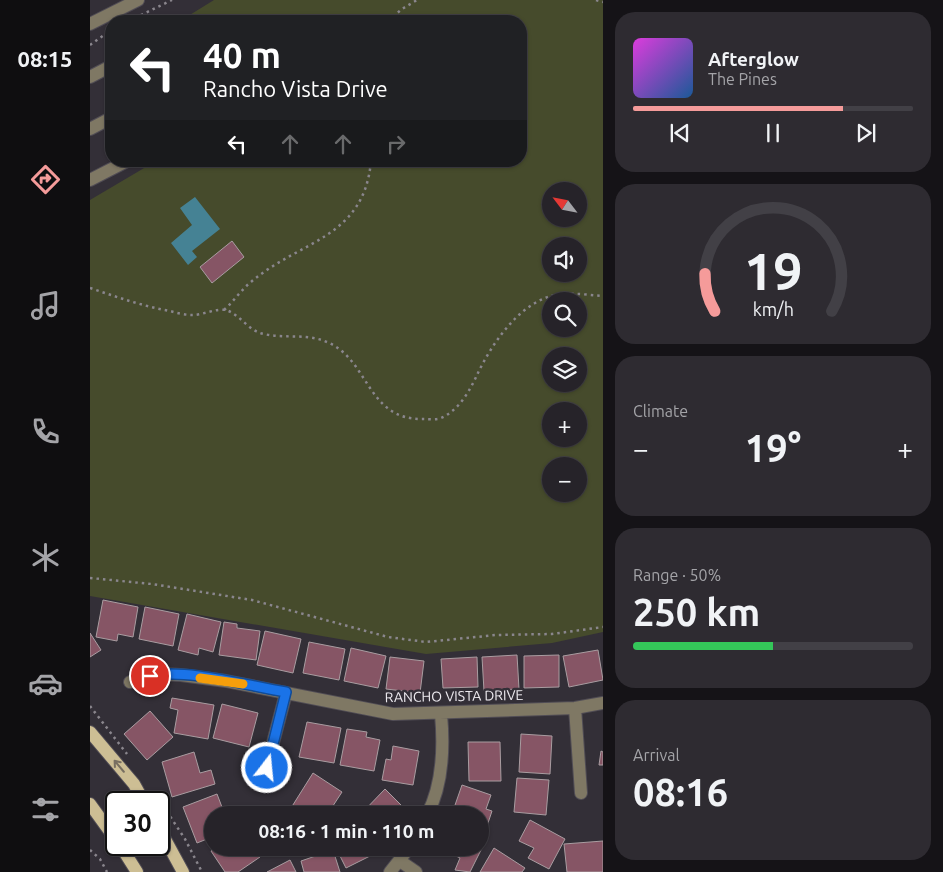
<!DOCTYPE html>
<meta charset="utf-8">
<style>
body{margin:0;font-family:Ubuntu,sans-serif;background:#2e2b31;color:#f1f3f6;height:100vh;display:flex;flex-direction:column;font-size:19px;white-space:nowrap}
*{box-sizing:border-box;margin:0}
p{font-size:16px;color:#a4a4a8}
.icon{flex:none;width:28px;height:28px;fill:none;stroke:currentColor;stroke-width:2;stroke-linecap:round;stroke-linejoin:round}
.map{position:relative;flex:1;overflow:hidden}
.panel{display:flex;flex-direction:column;gap:12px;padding:12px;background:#151317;width:340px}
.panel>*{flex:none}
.hud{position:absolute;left:15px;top:15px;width:422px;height:152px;border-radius:20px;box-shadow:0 1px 4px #0004,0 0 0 1px #424046;background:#202124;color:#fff;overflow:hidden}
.needle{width:32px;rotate:302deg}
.controls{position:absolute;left:452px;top:182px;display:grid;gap:10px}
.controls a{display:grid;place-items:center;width:45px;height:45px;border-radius:50%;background:#262329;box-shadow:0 1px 4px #0004,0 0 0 1px #424046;font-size:25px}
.speed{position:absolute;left:15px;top:791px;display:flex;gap:10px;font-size:25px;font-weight:700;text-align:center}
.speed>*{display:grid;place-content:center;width:65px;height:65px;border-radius:50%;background:#262329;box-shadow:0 1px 4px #0004,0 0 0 1px #424046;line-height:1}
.speed .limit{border:2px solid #111;border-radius:8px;background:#fff;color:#111}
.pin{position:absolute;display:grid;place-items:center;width:42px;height:42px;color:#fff;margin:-21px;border:2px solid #fff;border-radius:50%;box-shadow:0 1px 5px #0007}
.me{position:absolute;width:55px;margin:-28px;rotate:16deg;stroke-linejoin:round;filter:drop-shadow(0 0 4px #0008)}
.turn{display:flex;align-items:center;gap:18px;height:105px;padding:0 15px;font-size:22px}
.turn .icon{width:65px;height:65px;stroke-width:2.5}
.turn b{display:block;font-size:35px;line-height:42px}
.lanes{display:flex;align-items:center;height:48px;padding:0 15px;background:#0003;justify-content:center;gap:25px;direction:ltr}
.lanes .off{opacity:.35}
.big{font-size:38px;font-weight:600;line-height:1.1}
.panel .card{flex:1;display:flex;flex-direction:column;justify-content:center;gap:8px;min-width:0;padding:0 18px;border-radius:20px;background:#2e2b31}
.panel .dial{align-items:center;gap:0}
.dial svg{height:130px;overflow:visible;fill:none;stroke:#424046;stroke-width:7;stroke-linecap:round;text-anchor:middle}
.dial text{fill:#f1f3f6;stroke:none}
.song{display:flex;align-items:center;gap:15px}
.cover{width:60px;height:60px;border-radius:8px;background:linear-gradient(135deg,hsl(300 70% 55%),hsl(210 70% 35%))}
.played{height:5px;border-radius:2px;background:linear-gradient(90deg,#f59b9a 75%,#424046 75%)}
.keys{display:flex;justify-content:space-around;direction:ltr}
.heat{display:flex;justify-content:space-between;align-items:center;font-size:28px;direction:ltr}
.charge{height:8px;border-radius:4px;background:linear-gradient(90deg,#34c759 50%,#424046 0)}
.trip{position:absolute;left:114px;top:806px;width:285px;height:50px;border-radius:25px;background:#262329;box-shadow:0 1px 4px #0004,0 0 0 1px #424046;font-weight:600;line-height:50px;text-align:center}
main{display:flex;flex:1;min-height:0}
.dock{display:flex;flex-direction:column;width:90px;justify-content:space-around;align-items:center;background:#0f0e10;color:#a4a4a8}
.dock .icon{width:35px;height:35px}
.dock .on{color:#f59b9a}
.dock b{font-size:22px;color:#f1f3f6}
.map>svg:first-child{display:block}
.green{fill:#464b2c;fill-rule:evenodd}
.water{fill:#458294}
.building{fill:#865565;stroke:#a99da1}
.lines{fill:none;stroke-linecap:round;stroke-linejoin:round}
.minor-casing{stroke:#514d55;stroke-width:14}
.major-casing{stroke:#514d55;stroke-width:14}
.path{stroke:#8a868d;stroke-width:2.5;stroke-dasharray:2.5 4;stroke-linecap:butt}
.minor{stroke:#7f7864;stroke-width:12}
.major{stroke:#cdbe94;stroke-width:12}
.oneway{stroke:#786f61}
.route-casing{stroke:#114b97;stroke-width:12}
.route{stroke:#1a73e8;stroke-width:9}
.slow{stroke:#f59e0b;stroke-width:9}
.labels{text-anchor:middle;stroke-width:5;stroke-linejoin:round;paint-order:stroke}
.street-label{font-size:14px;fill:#eeebf0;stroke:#332f37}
</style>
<main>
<nav class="dock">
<b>08:15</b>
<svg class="icon on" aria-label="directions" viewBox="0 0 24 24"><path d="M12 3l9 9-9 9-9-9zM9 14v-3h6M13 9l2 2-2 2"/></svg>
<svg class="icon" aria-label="music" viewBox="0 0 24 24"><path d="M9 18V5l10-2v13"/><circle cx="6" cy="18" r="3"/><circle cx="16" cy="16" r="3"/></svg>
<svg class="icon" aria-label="phone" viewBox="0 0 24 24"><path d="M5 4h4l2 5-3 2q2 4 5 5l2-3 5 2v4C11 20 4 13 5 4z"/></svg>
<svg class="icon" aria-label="climate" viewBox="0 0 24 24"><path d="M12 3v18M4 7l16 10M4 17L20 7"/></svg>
<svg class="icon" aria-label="car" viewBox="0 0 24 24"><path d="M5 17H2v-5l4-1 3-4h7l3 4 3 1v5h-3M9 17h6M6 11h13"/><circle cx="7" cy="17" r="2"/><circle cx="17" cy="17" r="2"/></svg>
<svg class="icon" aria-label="filters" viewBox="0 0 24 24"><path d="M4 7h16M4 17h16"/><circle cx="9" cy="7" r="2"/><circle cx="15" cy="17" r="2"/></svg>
</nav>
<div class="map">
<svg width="513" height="872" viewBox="0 0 513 872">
<rect width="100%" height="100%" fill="#332f37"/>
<path class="green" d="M 124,0 L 513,0 L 513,632 L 462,643 L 336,654 L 0,596 L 0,200 L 66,161 L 431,161 L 431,21 L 90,21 ZM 461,191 L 489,191 L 489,219 L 461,219 ZM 461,246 L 489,246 L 489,274 L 461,274 ZM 461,301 L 489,301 L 489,329 L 461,329 ZM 461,356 L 489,356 L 489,384 L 461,384 ZM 461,411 L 489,411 L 489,439 L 461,439 ZM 461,466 L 489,466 L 489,494 L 461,494 Z"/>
<path class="water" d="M 105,197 L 130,229 L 102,251 L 107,257 L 98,265 L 81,243 L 102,225 L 90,208 Z"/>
<path class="building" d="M 142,241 L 154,257 L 122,283 L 110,267 Z
M 13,600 L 48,607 L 43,637 L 28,634 L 27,641 L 6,637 Z
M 55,607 L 89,614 L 83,646 L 49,639 Z
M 97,614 L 131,622 L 123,652 L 109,648 L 108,655 L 88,650 Z
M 134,622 L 147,624 L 147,628 L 170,631 L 166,660 L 129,655 Z
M 175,631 L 211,639 L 203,673 L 167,665 Z
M 0,633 L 11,650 L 0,657 Z
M 219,642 L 255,649 L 249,680 L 213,673 Z
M 261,648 L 296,656 L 288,688 L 254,681 Z
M 508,650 L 513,680 L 479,687 L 473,656 Z
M 427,655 L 429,689 L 394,691 L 392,657 Z
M 469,655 L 469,687 L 434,688 L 434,656 Z
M 300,657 L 334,661 L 330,693 L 296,689 Z
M 387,657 L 388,687 L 353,688 L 351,659 Z
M 82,698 L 124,705 L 118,739 L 84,733 L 88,710 L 80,708 Z
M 132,704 L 168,713 L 159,747 L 123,738 Z
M 60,711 L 83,737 L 57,760 L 34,734 Z
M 217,722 L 251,728 L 244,763 L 209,757 Z
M 257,729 L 277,732 L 276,737 L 290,740 L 284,771 L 250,765 Z
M 431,734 L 462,736 L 460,774 L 429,772 Z
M 378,742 L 410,742 L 411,781 L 379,781 Z
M 303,746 L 329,751 L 323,785 L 292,780 L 296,759 L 301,760 Z
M 511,751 L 513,752 L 513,765 L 509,765 Z
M 104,752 L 110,773 L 121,770 L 125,784 L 82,797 L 72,762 Z
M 223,773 L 252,792 L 237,815 L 213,815 L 201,808 Z
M 427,778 L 459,780 L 456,815 L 424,812 Z
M 372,785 L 401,795 L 396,809 L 402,811 L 395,832 L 390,830 L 390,815 L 369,815 L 371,810 L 364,808 Z
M 295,789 L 317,811 L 313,815 L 270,815 Z
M 127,794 L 135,815 L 122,815 L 122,837 L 107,843 L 93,807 Z
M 440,820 L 475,839 L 459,869 L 438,858 L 444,848 L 429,841 Z
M 513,841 L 513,872 L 477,872 L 474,844 Z
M 390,842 L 394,844 L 380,872 L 365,870 L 370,858 L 350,848 L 390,848 Z
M 127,848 L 164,848 L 170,857 L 148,872 L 135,872 L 121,851 Z
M 173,848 L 213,848 L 175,856 Z
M 246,848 L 286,848 L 288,852 L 256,868 Z
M 404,848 L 435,868 L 432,872 L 390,872 Z
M 243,850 L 250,872 L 214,872 L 211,861 Z
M 200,860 L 206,872 L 177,872 Z"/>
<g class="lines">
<defs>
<path id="minor" d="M 0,24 L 48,0
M 0,77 L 21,66
M 0,129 L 21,118
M 0,180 L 37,161
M 40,682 L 71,674 L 91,675 L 136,681 L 303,714 L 485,708 L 513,703
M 485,708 L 491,793
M 173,781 L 196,693
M 337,815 C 353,785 354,747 351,714
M 310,861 L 326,872
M 300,872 L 319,848"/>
<path id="major" d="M 0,732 L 44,784 L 54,802
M 0,804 L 26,840
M 69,828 L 93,872
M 30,845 L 47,872"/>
</defs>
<use href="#minor" class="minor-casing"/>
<use href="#major" class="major-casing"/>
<path class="path" d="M 506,0 L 513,2
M 45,18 L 82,0
M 298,21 L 312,9 L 327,0
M 0,45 L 21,30
M 0,288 C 27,297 52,306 80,311 C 87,313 95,315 102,315 C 113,315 126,308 136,310 C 151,315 158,331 174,334 C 195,339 216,333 237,342 C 280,360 276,420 333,419 C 338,419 346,420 351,418 C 369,410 379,392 387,375 C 402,343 432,298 471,294 C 485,293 500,295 513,296
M 134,310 C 144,301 151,290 161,282 C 210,240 274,239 281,161
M 0,578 L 62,584 L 162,600 L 298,637 L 336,642 L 406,635 L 462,634 L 513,627
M 0,706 L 37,754
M 66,795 L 95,839 L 112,872
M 0,850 L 10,859 L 17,872"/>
<use href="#minor" class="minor"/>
<use href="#major" class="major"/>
</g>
<defs><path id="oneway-shaft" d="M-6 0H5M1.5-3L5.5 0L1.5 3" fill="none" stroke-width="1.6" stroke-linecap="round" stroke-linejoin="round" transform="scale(1.25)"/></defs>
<use class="oneway" href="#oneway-shaft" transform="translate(29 766) rotate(-130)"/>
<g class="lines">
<defs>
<path id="route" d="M 60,676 C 96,668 158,686 196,692 L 177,768"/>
</defs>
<use href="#route" class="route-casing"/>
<use href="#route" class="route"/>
<path class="slow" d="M 110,678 L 153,684"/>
</g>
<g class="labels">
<g class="street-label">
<text transform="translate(364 696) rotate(-1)" y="5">RANCHO VISTA DRIVE</text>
</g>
</g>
</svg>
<div class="controls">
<a><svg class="needle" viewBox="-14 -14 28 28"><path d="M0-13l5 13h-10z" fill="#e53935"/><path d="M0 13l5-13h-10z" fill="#a4a4a8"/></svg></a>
<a><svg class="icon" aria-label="sound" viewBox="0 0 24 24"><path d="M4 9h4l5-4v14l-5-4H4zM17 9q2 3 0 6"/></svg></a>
<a><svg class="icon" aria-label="search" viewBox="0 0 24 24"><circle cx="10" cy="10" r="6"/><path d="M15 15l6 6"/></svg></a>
<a><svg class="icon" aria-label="layers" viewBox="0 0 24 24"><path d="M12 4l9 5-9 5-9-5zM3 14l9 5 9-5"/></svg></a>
<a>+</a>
<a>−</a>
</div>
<div class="speed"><div class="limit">30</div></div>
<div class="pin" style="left:60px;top:676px;background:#d93025"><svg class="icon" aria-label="arrive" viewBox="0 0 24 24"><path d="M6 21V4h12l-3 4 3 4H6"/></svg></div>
<svg class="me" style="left:177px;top:768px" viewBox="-20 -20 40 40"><circle r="17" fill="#1a73e8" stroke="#fff" stroke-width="3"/><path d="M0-11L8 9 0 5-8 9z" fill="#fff"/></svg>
<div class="trip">08:16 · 1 min · 110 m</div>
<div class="hud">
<div class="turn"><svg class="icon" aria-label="left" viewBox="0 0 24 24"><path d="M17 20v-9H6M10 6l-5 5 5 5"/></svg><div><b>40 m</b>Rancho Vista Drive</div></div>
<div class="lanes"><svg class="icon" aria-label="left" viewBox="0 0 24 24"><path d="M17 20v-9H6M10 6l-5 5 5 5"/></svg><svg class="icon off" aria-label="ahead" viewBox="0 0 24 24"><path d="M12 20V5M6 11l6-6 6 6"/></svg><svg class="icon off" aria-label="ahead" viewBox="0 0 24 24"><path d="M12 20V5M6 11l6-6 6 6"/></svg><svg class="icon off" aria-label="right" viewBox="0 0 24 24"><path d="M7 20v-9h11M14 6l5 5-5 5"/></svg></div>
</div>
</div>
<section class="panel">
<div class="card">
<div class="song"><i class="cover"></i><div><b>Afterglow</b><p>The Pines</p></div></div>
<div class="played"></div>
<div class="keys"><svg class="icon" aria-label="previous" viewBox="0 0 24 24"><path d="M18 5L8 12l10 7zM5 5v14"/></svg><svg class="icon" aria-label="pause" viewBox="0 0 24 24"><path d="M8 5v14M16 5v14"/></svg><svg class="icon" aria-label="next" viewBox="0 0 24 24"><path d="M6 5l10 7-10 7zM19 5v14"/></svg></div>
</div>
<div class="card dial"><svg viewBox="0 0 100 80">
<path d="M14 69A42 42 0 1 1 86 69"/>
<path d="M14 69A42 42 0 0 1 8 46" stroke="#f59b9a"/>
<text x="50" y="56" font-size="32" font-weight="700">19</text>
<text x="50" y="72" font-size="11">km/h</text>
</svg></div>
<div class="card"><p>Climate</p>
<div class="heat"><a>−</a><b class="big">19°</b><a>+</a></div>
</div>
<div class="card"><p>Range · 50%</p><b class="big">250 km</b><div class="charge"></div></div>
<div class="card"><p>Arrival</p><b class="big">08:16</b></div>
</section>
</main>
